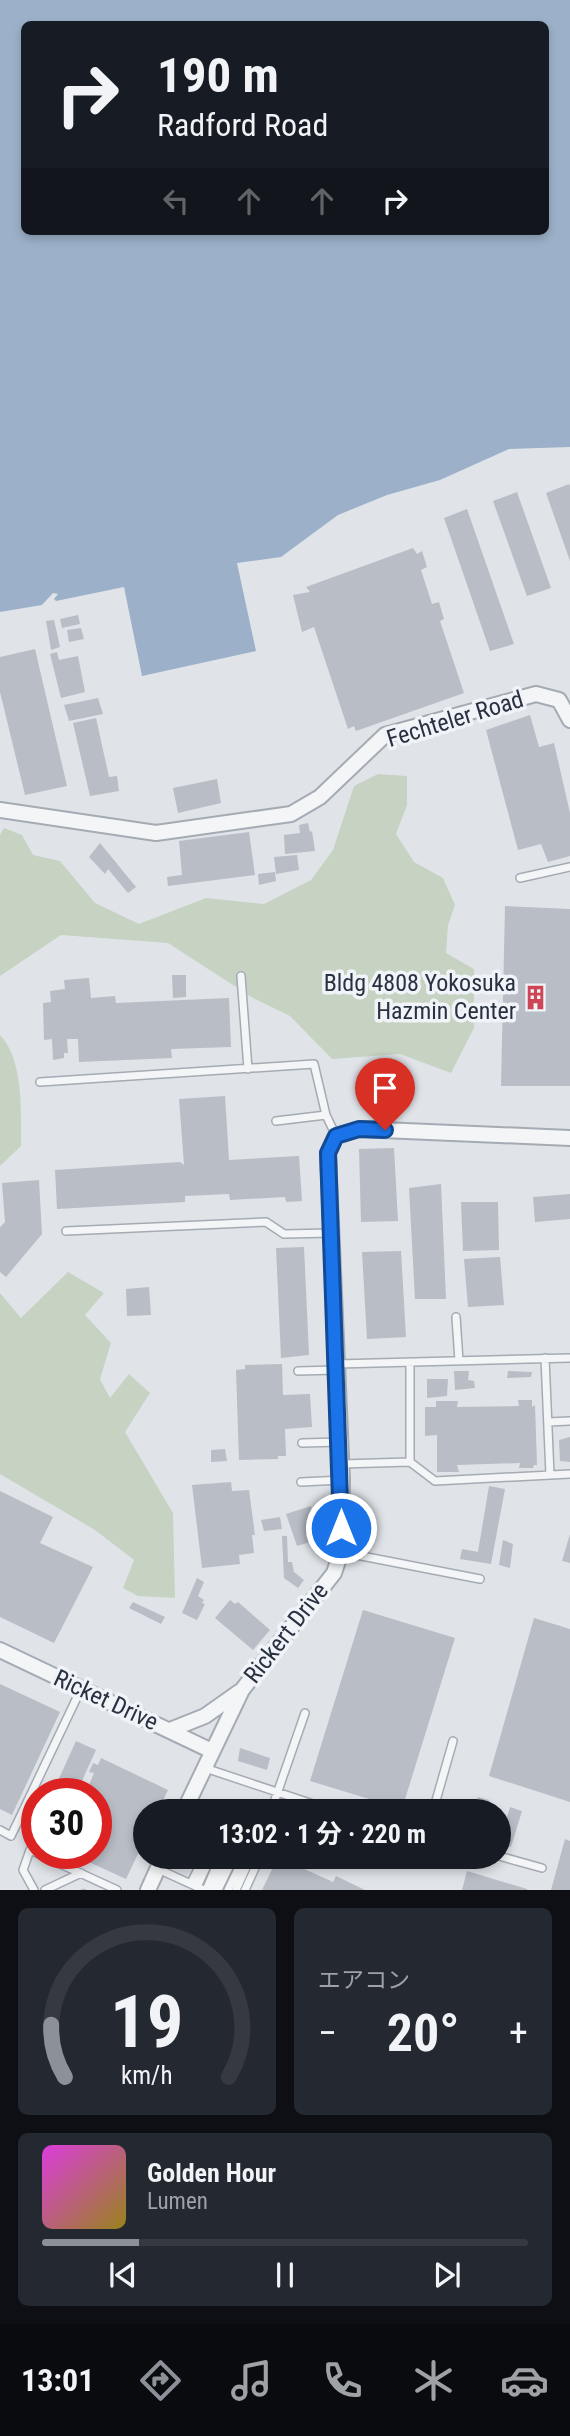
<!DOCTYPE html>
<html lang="ja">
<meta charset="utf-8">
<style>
body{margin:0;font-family:"Roboto Condensed","Noto Sans JP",sans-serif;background:#242831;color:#f1f3f6;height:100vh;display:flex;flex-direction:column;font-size:26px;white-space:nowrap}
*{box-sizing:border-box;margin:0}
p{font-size:23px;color:#9ea1a6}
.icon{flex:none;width:38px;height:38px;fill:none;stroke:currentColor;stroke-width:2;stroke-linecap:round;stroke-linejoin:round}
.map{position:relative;height:1890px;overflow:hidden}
.side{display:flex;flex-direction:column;gap:18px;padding:18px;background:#0d0f14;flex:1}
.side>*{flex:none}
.banner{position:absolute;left:21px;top:21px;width:528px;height:214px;border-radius:10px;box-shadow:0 4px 10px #0003;background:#171b24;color:#f1f3f6;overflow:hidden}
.speed{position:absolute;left:21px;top:1778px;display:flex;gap:14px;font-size:35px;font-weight:700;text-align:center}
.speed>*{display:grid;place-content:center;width:91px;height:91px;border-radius:50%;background:#171b24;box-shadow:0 4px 10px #0003;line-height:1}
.speed .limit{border:10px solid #d22;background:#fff;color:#111}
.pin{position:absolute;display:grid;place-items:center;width:60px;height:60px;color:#fff;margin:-72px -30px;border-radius:50% 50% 50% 0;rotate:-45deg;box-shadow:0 0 7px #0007}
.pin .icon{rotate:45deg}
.me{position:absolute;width:77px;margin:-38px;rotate:0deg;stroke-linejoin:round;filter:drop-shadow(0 0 5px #0008)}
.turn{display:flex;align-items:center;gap:24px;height:147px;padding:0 21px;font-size:32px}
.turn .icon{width:91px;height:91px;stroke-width:2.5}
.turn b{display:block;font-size:49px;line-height:60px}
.lanes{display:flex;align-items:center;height:66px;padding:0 21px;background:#0003;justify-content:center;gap:35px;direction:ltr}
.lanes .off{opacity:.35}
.big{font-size:52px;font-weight:700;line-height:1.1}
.side .tile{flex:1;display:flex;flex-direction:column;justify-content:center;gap:10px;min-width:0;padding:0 24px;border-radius:10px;background:#242831}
.side .dial{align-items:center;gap:0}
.dial svg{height:182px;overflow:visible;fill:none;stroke:#363941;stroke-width:7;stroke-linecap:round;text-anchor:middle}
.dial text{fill:#f1f3f6;stroke:none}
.song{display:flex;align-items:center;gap:21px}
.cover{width:84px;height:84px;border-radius:10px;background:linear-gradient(135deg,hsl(300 70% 55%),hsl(50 70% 35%))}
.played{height:7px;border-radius:4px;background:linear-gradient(90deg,#8c9099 20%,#363941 20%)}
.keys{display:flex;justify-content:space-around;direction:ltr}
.heat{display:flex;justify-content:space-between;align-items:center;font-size:38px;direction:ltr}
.side .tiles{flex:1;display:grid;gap:18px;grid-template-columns:1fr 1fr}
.tile:last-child{grid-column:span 2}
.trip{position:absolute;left:133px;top:1799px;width:378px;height:70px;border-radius:35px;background:#171b24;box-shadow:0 4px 10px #0003;font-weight:700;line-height:70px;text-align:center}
.dock{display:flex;height:112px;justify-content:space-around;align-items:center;background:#090b0e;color:#9ea1a6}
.dock .icon{width:49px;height:49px}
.dock .on{color:#8c9099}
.dock b{font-size:32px;color:#f1f3f6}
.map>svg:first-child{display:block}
.green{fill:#c6d3c2}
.water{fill:#9cb1c9;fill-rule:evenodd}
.building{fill:#b8bdc6}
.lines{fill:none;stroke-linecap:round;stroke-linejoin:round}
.lane-casing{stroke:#a5abb3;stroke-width:10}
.street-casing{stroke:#a5abb3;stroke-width:18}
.path{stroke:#bec2c8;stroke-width:2.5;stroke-dasharray:5 5;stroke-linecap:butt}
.lane{stroke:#f3f5f7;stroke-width:7}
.street{stroke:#f3f5f7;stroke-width:14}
.route-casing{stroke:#114b97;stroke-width:18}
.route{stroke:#1a73e8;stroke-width:12}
.labels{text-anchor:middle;stroke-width:7;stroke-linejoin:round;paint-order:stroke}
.street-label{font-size:24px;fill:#293141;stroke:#f0f3f7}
.poi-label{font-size:24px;fill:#293141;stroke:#f0f3f7;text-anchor:end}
</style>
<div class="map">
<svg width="570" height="1890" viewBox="0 0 570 1890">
<rect width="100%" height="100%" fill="#e0e4e9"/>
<path class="green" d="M 378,774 L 407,776 L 407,805 L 396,834 L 414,862 L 443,878 L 455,905 L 448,925 L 446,953 L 474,969 L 474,1028 L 451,1073 L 400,1054 L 332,1059 L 290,1016 L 253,998 L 168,943 L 61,935 L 0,976 L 0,835 L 4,828 L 22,835 L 33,855 L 60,861 L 95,903 L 139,924 L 206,898 L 264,904 L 311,880 L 333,850 L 354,786 Z
M 0,1035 C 24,1060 21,1113 21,1146 L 0,1166 Z
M 68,1272 L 104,1293 L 85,1315 L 111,1343 L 100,1379 L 110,1398 L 129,1374 L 150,1393 L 125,1432 L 173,1513 L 175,1598 L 138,1596 L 123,1588 L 134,1560 L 95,1530 L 0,1474 L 0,1293 L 21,1318 Z"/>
<path class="water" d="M 0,0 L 570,0 L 570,447 L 509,449 L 440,480 L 387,495 L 338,515 L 281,557 L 237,563 L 256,651 L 142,676 L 124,587 L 56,601 L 54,599 L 58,594 L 53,593 L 42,605 L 0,612 ZM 24,24 L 546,24 L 546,231 L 24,231 Z"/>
<path class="building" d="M 569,484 L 570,486 L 570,561 L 546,493 Z
M 517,492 L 551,588 L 527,596 L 493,501 Z
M 467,509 L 514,644 L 490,651 L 444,518 Z
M 413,548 L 417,554 L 422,551 L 427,567 L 421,570 L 432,604 L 439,602 L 444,619 L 440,621 L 464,693 L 356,731 L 354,726 L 348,729 L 314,627 L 302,632 L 293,595 L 310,592 L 306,587 Z
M 78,615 L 80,624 L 62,628 L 60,619 Z
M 54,620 L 60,647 L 51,650 L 46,621 Z
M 81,628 L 84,639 L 69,642 L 67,630 Z
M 35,649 L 67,786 L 25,795 L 0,692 L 0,657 Z
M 57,652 L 59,660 L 78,656 L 85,692 L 61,698 L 50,654 Z
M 98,698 L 103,714 L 69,721 L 64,705 Z
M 530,715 L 539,747 L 554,743 L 570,813 L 570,856 L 548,862 L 541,844 L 518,850 L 486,730 Z
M 96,718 L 109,777 L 117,776 L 119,791 L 90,796 L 73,723 Z
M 217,779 L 221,803 L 178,813 L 173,788 Z
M 308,823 L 310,832 L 312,831 L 315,851 L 285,854 L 284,835 L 300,833 L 299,825 Z
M 249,832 L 255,875 L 168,886 L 167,877 L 182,875 L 179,841 Z
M 100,843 L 136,887 L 128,893 L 108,869 L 105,874 L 89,857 Z
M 297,855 L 299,870 L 276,874 L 274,857 Z
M 275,872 L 276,881 L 259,885 L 258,874 Z
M 505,906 L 570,909 L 570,1086 L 501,1086 Z
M 172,975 L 186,975 L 186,997 L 173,998 Z
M 89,978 L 91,998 L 115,996 L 116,1003 L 229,998 L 231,1047 L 171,1049 L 172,1058 L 79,1062 L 78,1039 L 67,1039 L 68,1053 L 64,1053 L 64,1058 L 53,1060 L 52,1039 L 44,1040 L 43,1003 L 51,1002 L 50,991 L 65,989 L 64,980 Z
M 225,1096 L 229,1160 L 299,1156 L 302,1201 L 286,1202 L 285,1197 L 230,1200 L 229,1194 L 185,1196 L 185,1202 L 57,1209 L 55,1170 L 180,1162 L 184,1165 L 179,1099 Z
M 394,1148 L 398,1221 L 361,1222 L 359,1149 Z
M 39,1180 L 42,1234 L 6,1277 L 0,1272 L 0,1227 L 5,1222 L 2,1183 Z
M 441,1184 L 446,1299 L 415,1299 L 409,1188 Z
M 570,1194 L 570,1219 L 535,1222 L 533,1197 Z
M 461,1202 L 498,1202 L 499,1250 L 463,1251 Z
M 304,1247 L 309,1355 L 281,1358 L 276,1248 Z
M 401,1251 L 406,1337 L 367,1339 L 362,1252 Z
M 500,1257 L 504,1305 L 468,1307 L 464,1259 Z
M 149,1287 L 151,1315 L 127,1316 L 126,1289 Z
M 282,1364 L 283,1395 L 310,1394 L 312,1427 L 285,1429 L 286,1456 L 278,1456 L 278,1459 L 239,1460 L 236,1370 L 245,1369 L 245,1365 Z
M 454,1371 L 469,1371 L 468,1380 L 474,1381 L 475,1388 L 455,1390 Z
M 508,1371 L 532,1372 L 531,1377 L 507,1378 Z
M 427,1379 L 448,1379 L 447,1396 L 427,1398 Z
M 518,1400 L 532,1400 L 532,1407 L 535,1405 L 537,1465 L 534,1465 L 533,1468 L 519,1468 L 520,1463 L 457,1465 L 459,1472 L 437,1472 L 437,1435 L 425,1436 L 425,1407 L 436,1407 L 436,1401 L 458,1401 L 457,1407 L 519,1406 Z
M 570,1437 L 570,1462 L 560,1461 L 559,1440 Z
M 225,1449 L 227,1461 L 211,1462 L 211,1450 Z
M 231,1482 L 232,1491 L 249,1490 L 255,1535 L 252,1535 L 254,1553 L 239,1555 L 240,1564 L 202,1568 L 192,1485 Z
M 489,1486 L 505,1489 L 491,1564 L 460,1559 L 462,1549 L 478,1552 Z
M 0,1491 L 53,1517 L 40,1543 L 93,1567 L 54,1643 L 0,1617 Z
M 311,1506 L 321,1539 L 297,1546 L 286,1514 Z
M 280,1517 L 282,1529 L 264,1531 L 261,1520 Z
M 570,1534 L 570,1563 L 562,1561 Z
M 282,1536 L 287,1536 L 288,1562 L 292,1562 L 294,1572 L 304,1580 L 298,1588 L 284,1578 Z
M 503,1540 L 513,1544 L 510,1568 L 499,1565 Z
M 197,1578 L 204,1582 L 198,1596 L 204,1600 L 202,1603 L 205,1604 L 197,1620 L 182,1613 Z
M 230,1600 L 235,1604 L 238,1602 L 270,1630 L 253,1650 L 215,1618 Z
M 133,1602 L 165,1617 L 161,1624 L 129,1608 Z
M 363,1610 L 455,1638 L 402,1809 L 310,1781 Z
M 534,1618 L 570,1629 L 570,1802 L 489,1776 Z
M 0,1684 L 60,1712 L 12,1815 L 0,1809 Z
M 76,1741 L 96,1750 L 76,1794 L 52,1794 Z
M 240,1748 L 270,1758 L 267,1770 L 238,1761 Z
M 101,1758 L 168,1790 L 158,1811 L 145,1811 L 145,1839 L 126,1879 L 69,1853 L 96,1853 L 96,1794 L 85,1794 L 94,1773 L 89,1772 L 93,1763 L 98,1765 Z
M 478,1797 L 489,1800 L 485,1811 L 472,1811 Z
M 510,1807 L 522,1811 L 511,1847 L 499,1844 Z
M 565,1839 L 570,1841 L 570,1890 L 551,1890 Z
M 278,1857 L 333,1882 L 336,1876 L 365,1890 L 262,1890 Z
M 467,1871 L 527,1889 L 527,1890 L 462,1890 Z"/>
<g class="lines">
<defs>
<path id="lane" d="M 520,878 L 570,867
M 241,976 L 248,1069
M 40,1082 L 314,1064 L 326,1115 L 336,1136
M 276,1121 L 326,1115
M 66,1231 L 266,1222 L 284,1234 L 331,1233
M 456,1317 L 459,1361
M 545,1358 L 550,1475
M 337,1364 L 570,1358
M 298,1371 L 337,1370
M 548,1422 L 570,1421
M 302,1443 L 340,1442
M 410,1462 L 410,1362
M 341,1464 L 410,1462 L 435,1481 L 570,1474
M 301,1482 L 342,1480
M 341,1552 L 480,1579
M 205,1768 L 334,1811
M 227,1811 L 230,1805 L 239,1811
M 271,1811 L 305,1713
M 433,1811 L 453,1741
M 0,1830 L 11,1836 L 81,1689
M 499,1856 L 542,1868
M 158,1869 L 204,1890
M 191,1883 L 204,1857
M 197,1887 L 211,1857
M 34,1890 L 23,1870 L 30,1850 L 117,1890
M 45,1890 L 81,1873
M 206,1890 L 220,1857
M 212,1890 L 227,1857
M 218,1890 L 234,1857
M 228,1890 L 244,1857
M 236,1890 L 251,1857
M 245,1890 L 260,1857"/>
<path id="street" d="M 0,810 L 156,833 L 291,814 L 320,797 L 385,735 L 536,694 L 559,700 L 570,720
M 0,1650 L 212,1751
M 170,1730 L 205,1716 L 239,1692
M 184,1811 L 242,1690 L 334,1573 L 341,1552 L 342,1480 L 328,1153 L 336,1136 L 359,1129 L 570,1138
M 148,1890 L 163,1857"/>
</defs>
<use href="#lane" class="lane-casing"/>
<use href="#street" class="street-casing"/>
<path class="path" d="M 81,1890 L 88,1890"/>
<use href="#lane" class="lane"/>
<use href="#street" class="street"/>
</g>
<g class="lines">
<defs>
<path id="route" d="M 341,1528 L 328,1153 L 336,1136 L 359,1129 L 385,1130"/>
</defs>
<use href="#route" class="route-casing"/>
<use href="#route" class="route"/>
</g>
<defs>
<symbol id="building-bare" viewBox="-9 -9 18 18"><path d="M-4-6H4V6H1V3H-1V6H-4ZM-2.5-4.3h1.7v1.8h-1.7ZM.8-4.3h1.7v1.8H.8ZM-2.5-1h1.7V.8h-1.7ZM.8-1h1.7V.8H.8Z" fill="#cd4657" stroke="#f0f3f7" stroke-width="2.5" paint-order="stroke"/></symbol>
</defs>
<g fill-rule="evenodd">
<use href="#building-bare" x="518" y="980" width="35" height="35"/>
</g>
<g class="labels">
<g class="street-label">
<text transform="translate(455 719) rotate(-17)" y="8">Fechteler Road</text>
<text transform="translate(286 1633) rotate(-52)" y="8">Rickert Drive</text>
<text transform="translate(106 1700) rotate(25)" y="8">Ricket Drive</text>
</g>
<g class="poi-label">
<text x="516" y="991">Bldg 4808 Yokosuka<tspan x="516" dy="28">Hazmin Center</tspan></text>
</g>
</g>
</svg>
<div class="speed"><div class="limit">30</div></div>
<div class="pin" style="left:385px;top:1130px;background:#d93025"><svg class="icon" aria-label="arrive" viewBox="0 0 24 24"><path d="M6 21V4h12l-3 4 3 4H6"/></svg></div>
<svg class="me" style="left:341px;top:1528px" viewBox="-20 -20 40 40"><circle r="17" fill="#1a73e8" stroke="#fff" stroke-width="3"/><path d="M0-11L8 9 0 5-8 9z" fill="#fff"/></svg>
<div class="trip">13:02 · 1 分 · 220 m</div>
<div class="banner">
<div class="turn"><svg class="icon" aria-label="right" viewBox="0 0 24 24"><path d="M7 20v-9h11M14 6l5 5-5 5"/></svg><div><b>190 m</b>Radford Road</div></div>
<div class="lanes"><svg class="icon off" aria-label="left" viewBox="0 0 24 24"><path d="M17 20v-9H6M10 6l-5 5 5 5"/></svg><svg class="icon off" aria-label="ahead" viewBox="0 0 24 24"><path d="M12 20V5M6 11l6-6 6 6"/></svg><svg class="icon off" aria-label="ahead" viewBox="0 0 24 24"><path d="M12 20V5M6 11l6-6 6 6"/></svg><svg class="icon" aria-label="right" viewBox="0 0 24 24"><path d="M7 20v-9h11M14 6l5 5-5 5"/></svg></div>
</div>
</div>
<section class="side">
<div class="tiles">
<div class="tile dial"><svg viewBox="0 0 100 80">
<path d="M14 69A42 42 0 1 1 86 69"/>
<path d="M14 69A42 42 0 0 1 8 46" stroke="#8c9099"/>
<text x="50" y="56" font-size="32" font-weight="700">19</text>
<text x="50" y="72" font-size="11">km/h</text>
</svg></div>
<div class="tile"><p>エアコン</p>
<div class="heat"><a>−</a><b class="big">20°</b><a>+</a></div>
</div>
<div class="tile">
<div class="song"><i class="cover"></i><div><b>Golden Hour</b><p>Lumen</p></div></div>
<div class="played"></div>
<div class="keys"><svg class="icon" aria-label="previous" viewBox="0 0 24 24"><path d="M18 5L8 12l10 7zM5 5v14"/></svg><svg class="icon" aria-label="pause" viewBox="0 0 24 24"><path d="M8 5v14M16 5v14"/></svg><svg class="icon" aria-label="next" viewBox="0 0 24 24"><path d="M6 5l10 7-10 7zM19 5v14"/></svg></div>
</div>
</div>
</section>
<nav class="dock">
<b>13:01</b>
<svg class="icon on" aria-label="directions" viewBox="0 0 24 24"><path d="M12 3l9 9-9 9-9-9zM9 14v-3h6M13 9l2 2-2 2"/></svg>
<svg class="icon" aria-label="music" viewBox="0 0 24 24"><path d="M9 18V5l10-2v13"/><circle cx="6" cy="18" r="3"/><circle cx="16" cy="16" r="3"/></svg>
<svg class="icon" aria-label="phone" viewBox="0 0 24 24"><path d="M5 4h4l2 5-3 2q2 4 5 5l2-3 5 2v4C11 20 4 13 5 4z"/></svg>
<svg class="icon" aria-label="climate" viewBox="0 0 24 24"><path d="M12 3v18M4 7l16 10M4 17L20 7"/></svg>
<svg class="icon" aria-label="car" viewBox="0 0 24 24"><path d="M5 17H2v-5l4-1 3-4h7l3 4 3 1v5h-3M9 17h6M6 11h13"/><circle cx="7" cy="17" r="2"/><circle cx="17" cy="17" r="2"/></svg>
</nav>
